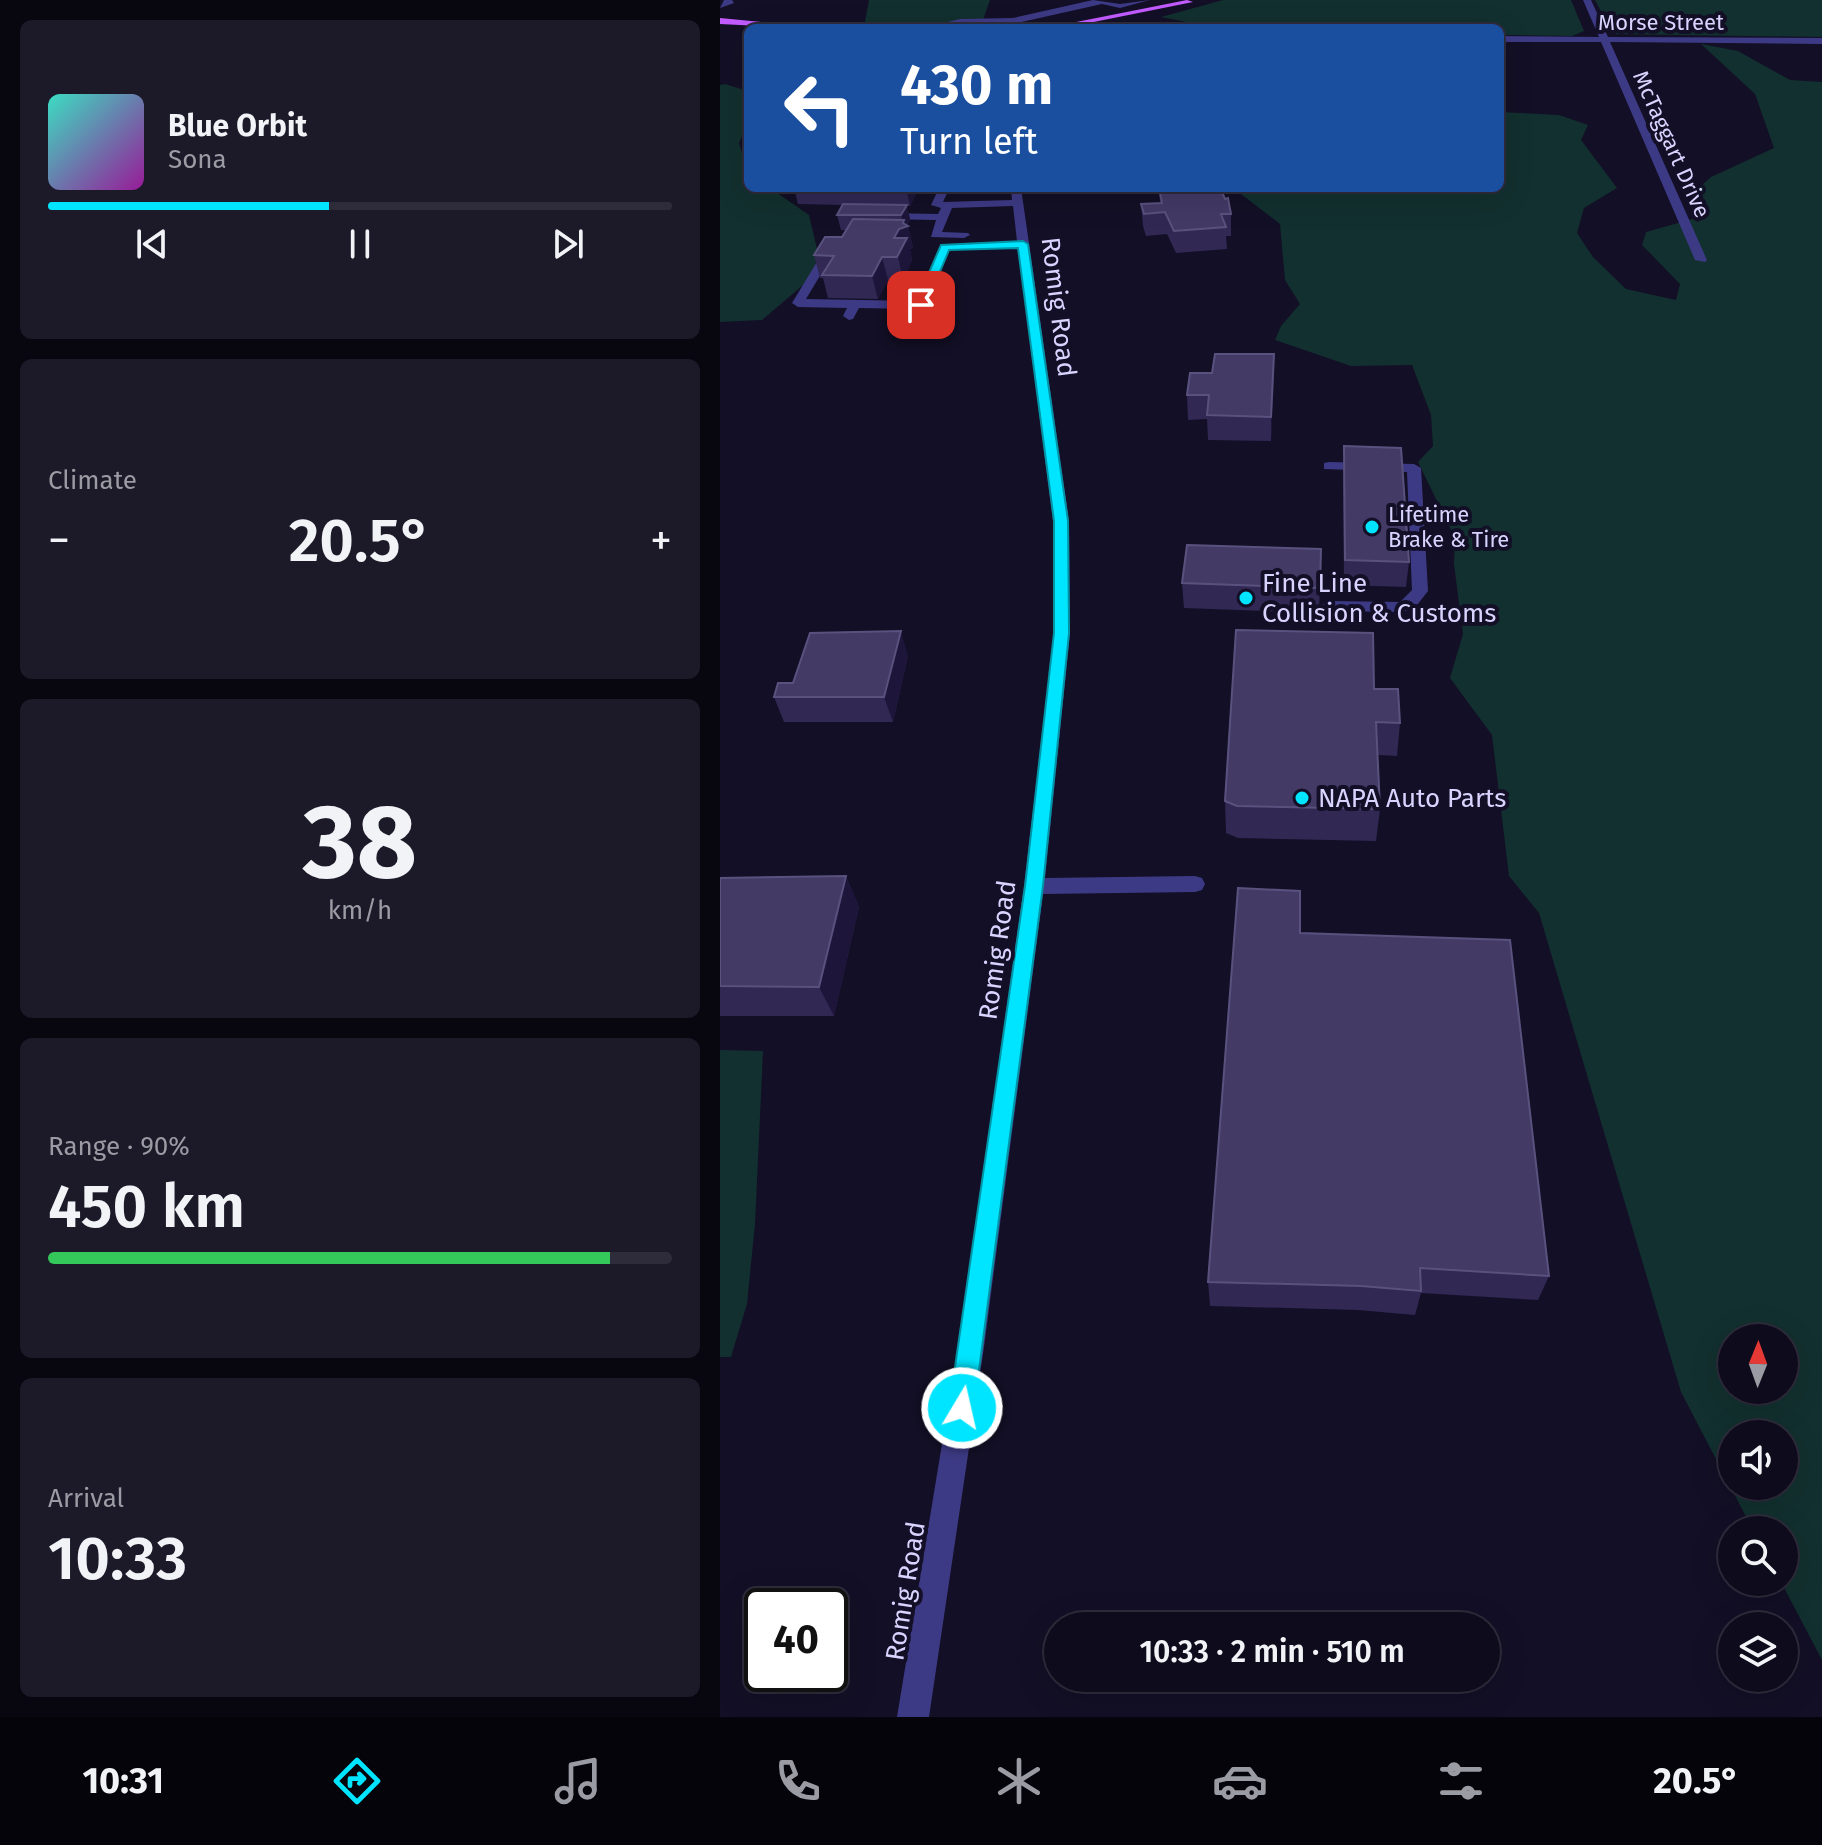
<!DOCTYPE html>
<meta charset="utf-8">
<style>
body{margin:0;font-family:"Fira Sans",sans-serif;background:#1c1929;color:#f1f3f6;height:100vh;display:flex;flex-direction:column;font-size:30px;white-space:nowrap}
*{box-sizing:border-box;margin:0}
p{font-size:26px;color:#9b9ba3}
.icon{flex:none;width:44px;height:44px;fill:none;stroke:currentColor;stroke-width:2;stroke-linecap:round;stroke-linejoin:round}
.map{position:relative;flex:1;overflow:hidden}
.details{display:flex;flex-direction:column;gap:20px;padding:20px;background:#08060f;width:720px}
.details>*{flex:none}
.hud{position:absolute;left:24px;top:24px;width:760px;height:168px;border-radius:12px;box-shadow:0 8px 32px #0002,0 0 0 2px #2e2b3b;background:#1a4fa0;color:#fff;overflow:hidden}
.needle{width:52px;rotate:1deg}
.fabs{position:absolute;left:998px;top:1324px;display:grid;gap:16px}
.fabs a{display:grid;place-items:center;width:80px;height:80px;border-radius:50%;background:#0e0b1c;box-shadow:0 8px 32px #0002,0 0 0 2px #2e2b3b;font-size:40px}
.speed{position:absolute;left:24px;top:1588px;display:flex;gap:16px;font-size:40px;font-weight:700;text-align:center}
.speed>*{display:grid;place-content:center;width:104px;height:104px;border-radius:50%;background:#0e0b1c;box-shadow:0 8px 32px #0002,0 0 0 2px #2e2b3b;line-height:1}
.speed .limit{border:4px solid #111;border-radius:12px;background:#fff;color:#111}
.pin{position:absolute;display:grid;place-items:center;width:68px;height:68px;color:#fff;margin:-34px;border-radius:16px;box-shadow:0 4px 12px #0006}
.me{position:absolute;width:88px;margin:-44px;rotate:9deg;stroke-linejoin:round;filter:drop-shadow(0 0 6px #0008)}
.turn{display:flex;align-items:center;gap:28px;height:168px;padding:0 24px;font-size:36px}
.turn .icon{width:104px;height:104px;stroke-width:2.5}
.turn b{display:block;font-size:56px;line-height:68px}
.big{font-size:60px;font-weight:600;line-height:1.1}
.details .widget{flex:1;display:flex;flex-direction:column;justify-content:center;gap:12px;min-width:0;padding:0 28px;border-radius:12px;background:#1c1929}
.details .dial{align-items:center;gap:0}
.dial b{font-size:104px;line-height:1}
.song{display:flex;align-items:center;gap:24px}
.cover{width:96px;height:96px;border-radius:12px;background:linear-gradient(135deg,hsl(170 70% 55%),hsl(300 70% 35%))}
.played{height:8px;border-radius:4px;background:linear-gradient(90deg,#00e5ff 45%,#2e2b3b 45%)}
.keys{display:flex;justify-content:space-around;direction:ltr}
.heat{display:flex;justify-content:space-between;align-items:center;font-size:44px;direction:ltr}
.charge{height:12px;border-radius:6px;background:linear-gradient(90deg,#34c759 90%,#2e2b3b 0)}
.trip{position:absolute;left:324px;top:1612px;width:456px;height:80px;border-radius:40px;background:#0e0b1c;box-shadow:0 8px 32px #0002,0 0 0 2px #2e2b3b;font-weight:600;line-height:80px;text-align:center}
.tabs{display:flex;height:128px;justify-content:space-around;align-items:center;background:#06040b;color:#9b9ba3}
.tabs .icon{width:56px;height:56px}
.tabs .current{color:#00e5ff}
.tabs b{font-size:36px;color:#f1f3f6}
main{display:flex;flex:1;min-height:0}
.map>svg:first-child{display:block}
.green{fill:#12302f;fill-rule:evenodd}
.lines{fill:none;stroke-linecap:round;stroke-linejoin:round}
.minor{fill:#3d3a85;fill-rule:evenodd}
.major{fill:#c25bff;fill-rule:evenodd}
.wall{fill:#312854}
.shaded-wall{fill:#1d163a}
.building{fill:#433a66;stroke:#5a527e;stroke-width:2}
.route{fill:#00e5ff;stroke:#0095a6;stroke-width:2}
.poi-dot{fill:#00e5ff;stroke:#130f26;stroke-width:3}
.labels{text-anchor:middle;stroke-width:8;stroke-linejoin:round;paint-order:stroke}
.far-street-label{font-size:22px;fill:#d9d4ff;stroke:#130f26}
.far-poi-label{font-size:22px;fill:#d9d4ff;stroke:#130f26;text-anchor:start}
.street-label{font-size:26px;fill:#d9d4ff;stroke:#130f26}
.poi-label{font-size:26px;fill:#d9d4ff;stroke:#130f26;text-anchor:start}
</style>
<main>
<section class="details">
<div class="widget">
<div class="song"><i class="cover"></i><div><b>Blue Orbit</b><p>Sona</p></div></div>
<div class="played"></div>
<div class="keys"><svg class="icon" aria-label="previous" viewBox="0 0 24 24"><path d="M18 5L8 12l10 7zM5 5v14"/></svg><svg class="icon" aria-label="pause" viewBox="0 0 24 24"><path d="M8 5v14M16 5v14"/></svg><svg class="icon" aria-label="next" viewBox="0 0 24 24"><path d="M6 5l10 7-10 7zM19 5v14"/></svg></div>
</div>
<div class="widget"><p>Climate</p>
<div class="heat"><a>−</a><b class="big">20.5°</b><a>+</a></div>
</div>
<div class="widget dial"><b>38</b><p>km/h</p></div>
<div class="widget"><p>Range · 90%</p><b class="big">450 km</b><div class="charge"></div></div>
<div class="widget"><p>Arrival</p><b class="big">10:33</b></div>
</section>
<div class="map">
<svg width="1102" height="1717" viewBox="0 0 1102 1717">
<rect width="100%" height="100%" fill="#130f26"/>
<path class="green" d="M 149,0 L 270,0 L 263,20 L 191,28 L 144,27 Z
M 503,0 L 851,0 L 864,31 L 852,36 L 780,35 L 780,28 L 497,28 L 441,17 Z
M 875,0 L 1102,0 L 1102,37 L 893,34 Z
M 981,44 L 1018,51 L 1070,80 L 1102,82 L 1102,1660 L 1061,1582 L 1064,1582 L 1064,1530 L 1033,1530 L 961,1392 L 819,913 L 789,876 L 772,735 L 730,678 L 743,634 L 734,564 L 735,538 L 698,462 L 713,446 L 711,415 L 692,365 L 631,366 L 555,340 L 561,326 L 580,304 L 565,280 L 560,224 L 513,188 L 780,188 L 780,112 L 839,115 L 868,125 L 861,140 L 897,188 L 864,208 L 857,233 L 873,257 L 906,289 L 956,300 L 960,284 L 922,245 L 926,232 L 983,216 L 974,192 L 991,177 L 1054,148 L 1035,94 ZM 1012,1338 L 1064,1338 L 1064,1390 L 1012,1390 ZM 1012,1434 L 1064,1434 L 1064,1486 L 1012,1486 Z
M 5,84 L 28,91 L 28,123 L 19,143 L 28,172 L 28,188 L 50,188 L 89,215 L 97,249 L 95,275 L 42,320 L 0,322 L 0,85 Z
M 0,1050 L 43,1051 L 35,1224 L 27,1304 L 11,1357 L 0,1357 Z"/>
<g class="lines">
<path class="minor" d="M 4,0 L 12,0 L 14,3 L 0,8 Z
M 373,0 L 400,4 L 430,0 L 400,8 L 382,4 L 293,24 L 203,28 L 240,19 L 293,18 Z
M 863,0 L 871,0 L 888,37 L 1102,38 L 1102,44 L 890,42 L 987,260 L 985,262 L 975,260 L 881,42 L 780,42 L 780,36 L 879,37 Z
M 219,188 L 264,188 L 259,191 L 228,191 L 223,202 L 292,200 L 291,188 L 301,188 L 349,521 L 350,633 L 325,878 L 475,876 L 482,878 L 485,884 L 482,890 L 475,892 L 323,894 L 264,1347 L 209,1717 L 177,1717 L 238,1347 L 304,886 L 334,633 L 333,521 L 298,248 L 229,250 L 199,320 L 195,321 L 189,317 L 192,309 L 139,308 L 133,319 L 129,320 L 123,316 L 127,308 L 78,307 L 72,303 L 106,247 L 116,249 L 86,299 L 196,301 L 221,245 L 297,241 L 293,206 L 232,208 L 222,232 L 248,233 L 250,235 L 244,238 L 211,237 L 216,220 L 162,219 L 156,216 L 162,213 L 218,214 L 221,208 L 211,205 Z
M 609,462 L 694,464 L 701,468 L 708,591 L 694,609 L 680,612 L 608,611 L 600,606 L 608,601 L 680,602 L 692,590 L 687,472 L 604,469 L 604,463 Z"/>
<path class="major" d="M 467,0 L 473,2 L 344,28 L 326,28 Z
M 0,18 L 74,25 L 78,28 L 0,24 Z"/>
</g>
<path class="wall" d="M 74,188 L 199,188 L 190,206 L 187,206 L 190,219 L 187,225 L 188,226 L 193,248 L 190,249 L 192,260 L 183,280 L 168,280 L 158,299 L 108,298 L 103,278 L 100,278 L 94,255 L 122,237 L 127,230 L 121,230 L 117,215 L 123,205 L 78,204 Z
M 439,188 L 494,193 L 511,214 L 511,236 L 506,236 L 507,249 L 456,253 L 447,234 L 426,236 L 423,226 L 421,204 L 440,203 Z
M 554,355 L 551,441 L 488,440 L 487,419 L 468,420 L 467,395 L 492,373 Z
M 624,446 L 689,562 L 686,587 L 624,585 L 623,470 Z
M 601,549 L 599,613 L 464,608 L 462,583 Z
M 188,656 L 173,722 L 64,722 L 54,697 L 73,683 Z
M 654,689 L 680,723 L 677,756 L 658,755 L 660,809 L 656,841 L 518,838 L 506,833 L 505,801 Z
M 126,876 L 139,907 L 114,1016 L 0,1016 L 0,878 Z
M 580,933 L 829,1276 L 818,1300 L 701,1293 L 695,1315 L 638,1310 L 490,1306 L 488,1282 Z"/>
<path class="shaded-wall" d="M 186,188 L 199,188 L 190,206 Z
M 187,205 L 190,219 L 186,227 L 188,226 L 193,248 L 190,249 L 192,260 L 183,280 L 174,238 L 179,229 L 184,228 L 181,215 Z
M 162,257 L 168,280 L 158,299 L 152,276 Z
M 554,354 L 554,378 L 551,441 L 551,417 Z
M 181,631 L 188,656 L 173,722 L 164,697 Z
M 126,876 L 139,907 L 114,1016 L 99,987 Z"/>
<path class="building" d="M 439,188 L 492,188 L 494,193 L 502,192 L 505,199 L 508,198 L 511,214 L 501,214 L 506,227 L 454,231 L 445,212 L 424,214 L 421,204 L 442,203 Z
M 123,204 L 187,205 L 181,215 L 117,215 Z
M 133,219 L 184,220 L 183,223 L 188,226 L 179,229 L 174,238 L 187,238 L 177,257 L 162,257 L 152,276 L 102,275 L 114,256 L 94,255 L 105,237 L 122,237 Z
M 495,354 L 554,354 L 551,417 L 487,415 L 489,395 L 467,395 L 470,373 L 492,373 Z
M 624,446 L 681,448 L 689,562 L 625,560 Z
M 467,545 L 601,549 L 600,588 L 462,583 Z
M 516,630 L 653,633 L 654,689 L 678,689 L 680,723 L 656,722 L 660,809 L 517,806 L 505,801 Z
M 181,631 L 164,697 L 54,697 L 58,683 L 73,683 L 90,633 Z
M 126,876 L 99,987 L 0,986 L 0,878 Z
M 518,888 L 580,891 L 580,933 L 790,940 L 829,1276 L 700,1268 L 701,1291 L 641,1286 L 488,1282 Z"/>
<path class="route" d="M 303,241 L 308,244 L 348,521 L 349,633 L 323,886 L 254,1408 L 251,1417 L 242,1421 L 233,1417 L 229,1408 L 305,886 L 334,633 L 334,521 L 298,248 L 229,250 L 206,305 L 201,308 L 195,305 L 221,245 Z"/>
<g class="poi-dot">
<circle cx="652" cy="527" r="8"/>
<circle cx="526" cy="598" r="8"/>
<circle cx="582" cy="798" r="8"/>
</g>
<g class="labels">
<g class="far-street-label">
<text x="941" y="30">Morse Street</text>
<text transform="translate(952 144) rotate(66)" y="8">McTaggart Drive</text>
</g>
<g class="far-poi-label">
<text x="668" y="522">Lifetime<tspan x="668" dy="25">Brake &amp; Tire</tspan></text>
</g>
<g class="street-label">
<text transform="translate(339 307) rotate(83)" y="9">Romig Road</text>
<text transform="translate(277 950) rotate(-82)" y="9">Romig Road</text>
<text transform="translate(185 1591) rotate(-81)" y="9">Romig Road</text>
</g>
<g class="poi-label">
<text x="542" y="592">Fine Line<tspan x="542" dy="30">Collision &amp; Customs</tspan></text>
<text x="598" y="807">NAPA Auto Parts</text>
</g>
</g>
</svg>
<div class="fabs">
<a><svg class="needle" viewBox="-14 -14 28 28"><path d="M0-13l5 13h-10z" fill="#e53935"/><path d="M0 13l5-13h-10z" fill="#9b9ba3"/></svg></a>
<a><svg class="icon" aria-label="sound" viewBox="0 0 24 24"><path d="M4 9h4l5-4v14l-5-4H4zM17 9q2 3 0 6"/></svg></a>
<a><svg class="icon" aria-label="search" viewBox="0 0 24 24"><circle cx="10" cy="10" r="6"/><path d="M15 15l6 6"/></svg></a>
<a><svg class="icon" aria-label="layers" viewBox="0 0 24 24"><path d="M12 4l9 5-9 5-9-5zM3 14l9 5 9-5"/></svg></a>
</div>
<div class="speed"><div class="limit">40</div></div>
<div class="pin" style="left:201px;top:305px;background:#d93025"><svg class="icon" aria-label="arrive" viewBox="0 0 24 24"><path d="M6 21V4h12l-3 4 3 4H6"/></svg></div>
<svg class="me" style="left:242px;top:1408px" viewBox="-20 -20 40 40"><circle r="17" fill="#00e5ff" stroke="#fff" stroke-width="3"/><path d="M0-11L8 9 0 5-8 9z" fill="#fff"/></svg>
<div class="trip">10:33 · 2 min · 510 m</div>
<div class="hud">
<div class="turn"><svg class="icon" aria-label="left" viewBox="0 0 24 24"><path d="M17 20v-9H6M10 6l-5 5 5 5"/></svg><div><b>430 m</b>Turn left</div></div>
</div>
</div>
</main>
<nav class="tabs">
<b>10:31</b>
<svg class="icon current" aria-label="directions" viewBox="0 0 24 24"><path d="M12 3l9 9-9 9-9-9zM9 14v-3h6M13 9l2 2-2 2"/></svg>
<svg class="icon" aria-label="music" viewBox="0 0 24 24"><path d="M9 18V5l10-2v13"/><circle cx="6" cy="18" r="3"/><circle cx="16" cy="16" r="3"/></svg>
<svg class="icon" aria-label="phone" viewBox="0 0 24 24"><path d="M5 4h4l2 5-3 2q2 4 5 5l2-3 5 2v4C11 20 4 13 5 4z"/></svg>
<svg class="icon" aria-label="climate" viewBox="0 0 24 24"><path d="M12 3v18M4 7l16 10M4 17L20 7"/></svg>
<svg class="icon" aria-label="car" viewBox="0 0 24 24"><path d="M5 17H2v-5l4-1 3-4h7l3 4 3 1v5h-3M9 17h6M6 11h13"/><circle cx="7" cy="17" r="2"/><circle cx="17" cy="17" r="2"/></svg>
<svg class="icon" aria-label="filters" viewBox="0 0 24 24"><path d="M4 7h16M4 17h16"/><circle cx="9" cy="7" r="2"/><circle cx="15" cy="17" r="2"/></svg>
<b>20.5°</b>
</nav>
